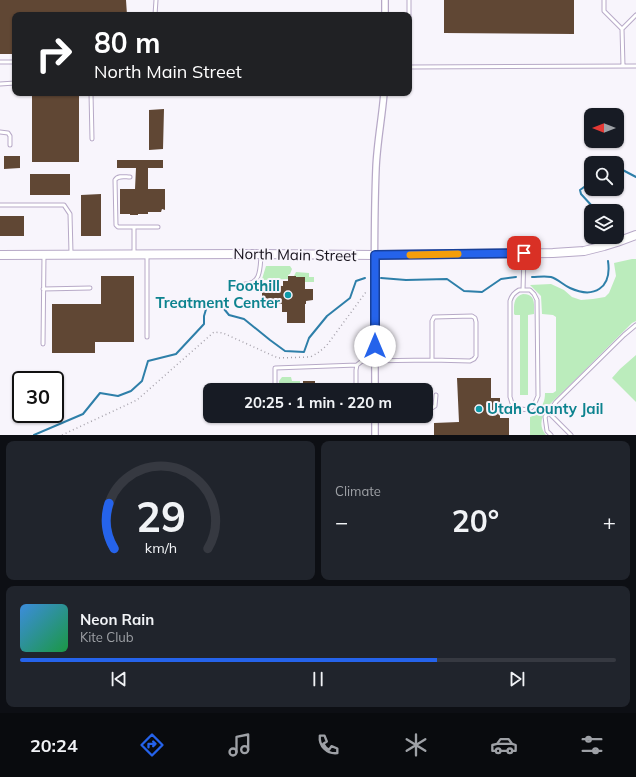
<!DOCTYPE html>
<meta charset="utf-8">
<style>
body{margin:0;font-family:Mulish,sans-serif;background:#20242c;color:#f1f3f6;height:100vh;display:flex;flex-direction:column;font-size:15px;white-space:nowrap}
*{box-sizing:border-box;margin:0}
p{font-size:13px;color:#9ea1a6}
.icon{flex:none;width:22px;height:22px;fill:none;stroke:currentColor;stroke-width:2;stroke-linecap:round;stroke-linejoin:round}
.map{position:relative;height:435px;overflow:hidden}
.side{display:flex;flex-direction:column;gap:6px;padding:6px;background:#0d0f14;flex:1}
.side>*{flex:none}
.top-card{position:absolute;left:12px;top:12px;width:400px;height:84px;border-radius:8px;box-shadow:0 1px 3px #0004;background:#202124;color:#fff;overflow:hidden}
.needle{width:26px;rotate:270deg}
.tools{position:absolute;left:584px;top:108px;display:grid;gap:8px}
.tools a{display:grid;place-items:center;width:40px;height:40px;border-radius:8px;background:#171b24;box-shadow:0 1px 3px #0004;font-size:20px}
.speed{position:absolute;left:12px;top:371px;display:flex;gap:8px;font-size:20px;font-weight:700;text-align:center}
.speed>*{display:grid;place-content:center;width:52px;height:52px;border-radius:50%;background:#171b24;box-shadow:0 1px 3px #0004;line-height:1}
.speed .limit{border:2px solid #111;border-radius:6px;background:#fff;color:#111}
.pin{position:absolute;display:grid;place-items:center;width:34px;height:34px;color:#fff;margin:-17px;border-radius:8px;box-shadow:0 2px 6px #0006}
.me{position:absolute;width:44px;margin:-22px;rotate:0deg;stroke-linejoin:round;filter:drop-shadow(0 0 3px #0008)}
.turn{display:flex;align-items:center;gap:14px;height:84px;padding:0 16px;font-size:18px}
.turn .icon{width:52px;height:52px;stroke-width:2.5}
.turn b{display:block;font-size:28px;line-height:34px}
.big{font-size:30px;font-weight:700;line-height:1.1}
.side .tile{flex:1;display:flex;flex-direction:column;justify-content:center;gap:6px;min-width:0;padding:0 14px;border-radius:8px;background:#20242c}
.side .dial{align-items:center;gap:0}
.dial svg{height:104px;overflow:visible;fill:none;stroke:#363941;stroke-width:7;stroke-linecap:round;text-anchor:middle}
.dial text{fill:#f1f3f6;stroke:none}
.song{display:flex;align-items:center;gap:12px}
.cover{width:48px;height:48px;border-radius:6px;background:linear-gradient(135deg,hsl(210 70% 55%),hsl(140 70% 35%))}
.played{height:4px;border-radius:2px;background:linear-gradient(90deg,#2563eb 70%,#363941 70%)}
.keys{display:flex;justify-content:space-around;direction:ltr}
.heat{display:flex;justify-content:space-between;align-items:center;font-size:22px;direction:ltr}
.side .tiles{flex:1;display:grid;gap:6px;grid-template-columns:1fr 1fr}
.tile:last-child{grid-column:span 2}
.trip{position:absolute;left:203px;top:383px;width:230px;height:40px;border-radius:8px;background:#171b24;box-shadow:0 1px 3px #0004;font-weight:700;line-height:40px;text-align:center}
.dock{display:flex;height:64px;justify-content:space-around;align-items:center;background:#090b0e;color:#9ea1a6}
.dock .icon{width:28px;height:28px}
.dock .selected{color:#2563eb}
.dock b{font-size:18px;color:#f1f3f6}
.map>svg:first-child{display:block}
.green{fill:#bbecbc}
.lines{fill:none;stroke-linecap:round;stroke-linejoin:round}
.stream{stroke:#2e7fa9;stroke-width:2}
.building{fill:#604734}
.lane-casing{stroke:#b7a9c7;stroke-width:5}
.street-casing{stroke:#b7a9c7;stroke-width:8}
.secondary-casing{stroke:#b7a9c7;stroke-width:10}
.path{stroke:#a7a3ac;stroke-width:1.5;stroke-dasharray:1 3;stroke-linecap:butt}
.lane{stroke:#fff;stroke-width:3}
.street{stroke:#fff;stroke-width:5.5}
.secondary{stroke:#fff;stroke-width:8}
.route-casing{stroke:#184099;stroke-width:10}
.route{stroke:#2563eb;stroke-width:7}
.slow{stroke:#f59e0b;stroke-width:7}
.culture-dot{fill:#0f9aa8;stroke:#f8f5fc;stroke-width:1.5}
.labels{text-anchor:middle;stroke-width:4;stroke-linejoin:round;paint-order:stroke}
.street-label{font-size:15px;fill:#18131d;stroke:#f8f5fc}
.culture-label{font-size:15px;font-weight:bold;fill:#0d838f;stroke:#f8f5fc;text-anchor:end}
</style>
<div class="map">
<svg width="636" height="435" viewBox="0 0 636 435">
<rect width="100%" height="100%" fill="#f8f5fc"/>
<path class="green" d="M 632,259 L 636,259 L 636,321 L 632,323 L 582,373 L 546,408 C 542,417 538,426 546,435 L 530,435 L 530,417 L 543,412 L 542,411 L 538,411 C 543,405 545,401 545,393 L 553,393 L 556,391 L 556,317 L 553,315 L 542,314 L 541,296 L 530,285 L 551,284 L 564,290 L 572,297 L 581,300 L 593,299 L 605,297 L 609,293 L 616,276 L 614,263 Z
M 266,266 L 290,266 L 292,269 L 290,274 L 288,275 L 288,279 L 263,280 L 262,279 Z
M 296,272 L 309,273 L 309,277 L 314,277 L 314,282 L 305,282 L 305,277 L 296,277 L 296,276 L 294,276 Z
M 523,294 C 536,294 534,304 534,314 L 528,315 L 528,395 L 520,395 L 520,315 L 515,315 L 514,314 C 514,305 513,297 523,294 Z
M 636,355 L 636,402 L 612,378 L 620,369 Z
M 282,377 L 291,377 L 292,381 L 300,381 L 300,390 L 279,390 L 279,381 Z"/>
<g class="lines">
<path class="stream" d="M 617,167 L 636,177
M 591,182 L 580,190 L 581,194 L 592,206 L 595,211
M 532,277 C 538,277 544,276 551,277 C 558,279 563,285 570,288 C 594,299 612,288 608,261
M 381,278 L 406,280 L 447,279 L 464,291 L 482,292 L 501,279 L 516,277
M 34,435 L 83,414 L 100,393 L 118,396 L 131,391 L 142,381 L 148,361 L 176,354 L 204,324 L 204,316 L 207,306 L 220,304 L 229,315 L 244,319 L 270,340 L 285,351 L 304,352 L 309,338 L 327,316 L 350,298 L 356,281 L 365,278"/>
</g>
<path class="building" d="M 0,0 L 126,0 L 127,15 L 15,15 L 15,54 L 0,54 Z
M 444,0 L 574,0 L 574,34 L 444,33 Z
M 32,93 L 79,93 L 79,162 L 32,162 Z
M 164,109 L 163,149 L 149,150 L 149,110 Z
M 4,156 L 20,156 L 20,168 L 4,169 Z
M 117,160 L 163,160 L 163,168 L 148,168 L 148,189 L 165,189 L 165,210 L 162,209 L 161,212 L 148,212 L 148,214 L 138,214 L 138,215 L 130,215 L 130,214 L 120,214 L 120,189 L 135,189 L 136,168 L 117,168 Z
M 30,174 L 70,174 L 70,195 L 30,195 Z
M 101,194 L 101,236 L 81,236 L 81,195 Z
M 0,216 L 24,216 L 24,236 L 0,236 Z
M 101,276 L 134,276 L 134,342 L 95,342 L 95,353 L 52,353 L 52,304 L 101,304 Z
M 288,276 L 296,276 L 296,277 L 305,277 L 305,289 L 313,289 L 313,300 L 306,301 L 306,304 L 305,304 L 305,323 L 287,323 L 287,312 L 282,312 L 282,304 L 262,303 L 262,285 L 283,286 L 283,281 L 288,281 Z
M 457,378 L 491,378 L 491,398 L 500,398 L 500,418 L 509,418 L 509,435 L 434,435 L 434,423 L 459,422 Z
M 303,381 L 315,381 L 315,384 L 346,384 L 346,390 L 303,390 Z"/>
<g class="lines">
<defs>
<path id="lane" d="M 604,0 L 604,11 L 622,29 L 623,66
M 155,15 L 156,0
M 622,29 L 636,15
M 0,62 L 15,62
M 409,67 L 636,66
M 409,67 L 409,0
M 0,84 L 15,83
M 91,93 L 92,139
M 0,132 L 8,133 L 10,136 L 10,145
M 130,177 C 125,177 118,175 115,180 L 116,225 L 118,227 L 158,227
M 0,205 L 64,205 L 70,214 L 71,253
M 134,254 L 134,227
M 147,256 L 147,337
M 245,284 C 261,284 260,268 261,256
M 43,289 L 90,288
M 519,290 L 530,290 L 534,294 L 537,300 L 538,396 C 536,400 535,405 531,408 C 525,411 516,409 512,403 C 511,401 511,399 510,397 L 510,301 C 512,295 514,293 519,290 Z
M 523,290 L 524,254
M 43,344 L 44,255
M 275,390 L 275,368 L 357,365
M 356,390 L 356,370 L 357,365 L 362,361 L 432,360 L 432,321 L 434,317 L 472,316 L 475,318 L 476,322 L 476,356 L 474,359 L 470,361 L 432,360
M 426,408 L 432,408 L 435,406 L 436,395
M 549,413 L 571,435
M 551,435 L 547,431 L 545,417 L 556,402 L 624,335 L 636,325"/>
<path id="street" d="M 385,0 L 385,15
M 375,390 C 375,316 373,242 376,168 C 377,143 382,118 384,93
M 375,416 L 375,435"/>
<path id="secondary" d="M 0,255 L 242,254 L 375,255 L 553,253 L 584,251 L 604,246 L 617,242 L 636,235"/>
</defs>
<use href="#lane" class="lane-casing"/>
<use href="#street" class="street-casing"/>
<use href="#secondary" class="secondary-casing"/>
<path class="path" d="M 62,435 L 137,400 L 214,332 L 223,333 L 278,358 L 310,357 C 317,354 322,350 327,345 L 366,292"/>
<use href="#lane" class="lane"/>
<use href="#street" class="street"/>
<use href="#secondary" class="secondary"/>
</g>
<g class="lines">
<defs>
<path id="route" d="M 375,346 L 375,255 L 524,253"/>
</defs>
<use href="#route" class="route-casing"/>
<use href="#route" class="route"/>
<path class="slow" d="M 410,255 L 458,254"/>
</g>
<g class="culture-dot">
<circle cx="288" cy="295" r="4"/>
<circle cx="479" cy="409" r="4"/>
</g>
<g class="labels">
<g class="street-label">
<text transform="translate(295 255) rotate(1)" y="5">North Main Street</text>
</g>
<g class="culture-label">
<text x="280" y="291">Foothill<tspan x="280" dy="17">Treatment Center</tspan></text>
<text x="487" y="414" text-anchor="start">Utah County Jail</text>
</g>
</g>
</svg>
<div class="tools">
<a><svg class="needle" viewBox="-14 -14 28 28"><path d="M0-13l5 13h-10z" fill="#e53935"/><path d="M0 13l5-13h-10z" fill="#9ea1a6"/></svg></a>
<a><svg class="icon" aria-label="search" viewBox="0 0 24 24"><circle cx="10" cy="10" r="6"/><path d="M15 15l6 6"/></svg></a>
<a><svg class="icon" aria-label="layers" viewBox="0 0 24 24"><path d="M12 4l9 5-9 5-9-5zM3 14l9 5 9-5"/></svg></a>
</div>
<div class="speed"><div class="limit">30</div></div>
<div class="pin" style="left:524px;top:253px;background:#d93025"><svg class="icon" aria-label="arrive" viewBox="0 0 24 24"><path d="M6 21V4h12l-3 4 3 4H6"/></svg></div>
<svg class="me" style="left:375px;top:346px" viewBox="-20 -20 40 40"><circle r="19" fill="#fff"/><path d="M0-13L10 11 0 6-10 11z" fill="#2563eb"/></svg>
<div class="trip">20:25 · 1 min · 220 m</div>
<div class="top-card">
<div class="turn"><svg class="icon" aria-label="right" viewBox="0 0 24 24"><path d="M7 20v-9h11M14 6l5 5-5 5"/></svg><div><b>80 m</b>North Main Street</div></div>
</div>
</div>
<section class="side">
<div class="tiles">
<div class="tile dial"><svg viewBox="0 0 100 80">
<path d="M14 69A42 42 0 1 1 86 69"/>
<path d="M14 69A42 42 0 0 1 10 34" stroke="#2563eb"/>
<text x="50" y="56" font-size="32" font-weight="700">29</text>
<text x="50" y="72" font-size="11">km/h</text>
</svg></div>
<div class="tile"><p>Climate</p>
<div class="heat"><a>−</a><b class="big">20°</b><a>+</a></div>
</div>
<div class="tile">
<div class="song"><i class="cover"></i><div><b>Neon Rain</b><p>Kite Club</p></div></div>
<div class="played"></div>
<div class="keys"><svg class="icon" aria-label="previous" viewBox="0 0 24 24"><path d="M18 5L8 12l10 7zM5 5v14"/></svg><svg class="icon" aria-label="pause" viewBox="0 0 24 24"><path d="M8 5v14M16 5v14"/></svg><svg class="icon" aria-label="next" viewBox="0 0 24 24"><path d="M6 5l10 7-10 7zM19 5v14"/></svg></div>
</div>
</div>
</section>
<nav class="dock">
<b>20:24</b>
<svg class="icon selected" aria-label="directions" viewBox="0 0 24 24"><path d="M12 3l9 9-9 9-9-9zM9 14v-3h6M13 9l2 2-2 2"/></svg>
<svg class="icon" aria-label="music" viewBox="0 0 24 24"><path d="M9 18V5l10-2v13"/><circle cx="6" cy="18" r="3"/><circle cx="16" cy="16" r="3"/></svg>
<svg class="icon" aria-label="phone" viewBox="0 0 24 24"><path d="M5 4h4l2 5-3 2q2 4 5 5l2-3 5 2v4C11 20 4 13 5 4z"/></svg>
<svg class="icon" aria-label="climate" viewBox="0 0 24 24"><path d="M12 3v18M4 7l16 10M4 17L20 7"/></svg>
<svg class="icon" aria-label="car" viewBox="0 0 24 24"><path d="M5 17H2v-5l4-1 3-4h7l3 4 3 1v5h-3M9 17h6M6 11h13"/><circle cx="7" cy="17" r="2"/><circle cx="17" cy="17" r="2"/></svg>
<svg class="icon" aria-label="filters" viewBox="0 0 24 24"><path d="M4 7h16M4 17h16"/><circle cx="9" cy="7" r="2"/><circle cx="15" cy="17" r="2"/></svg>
</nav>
